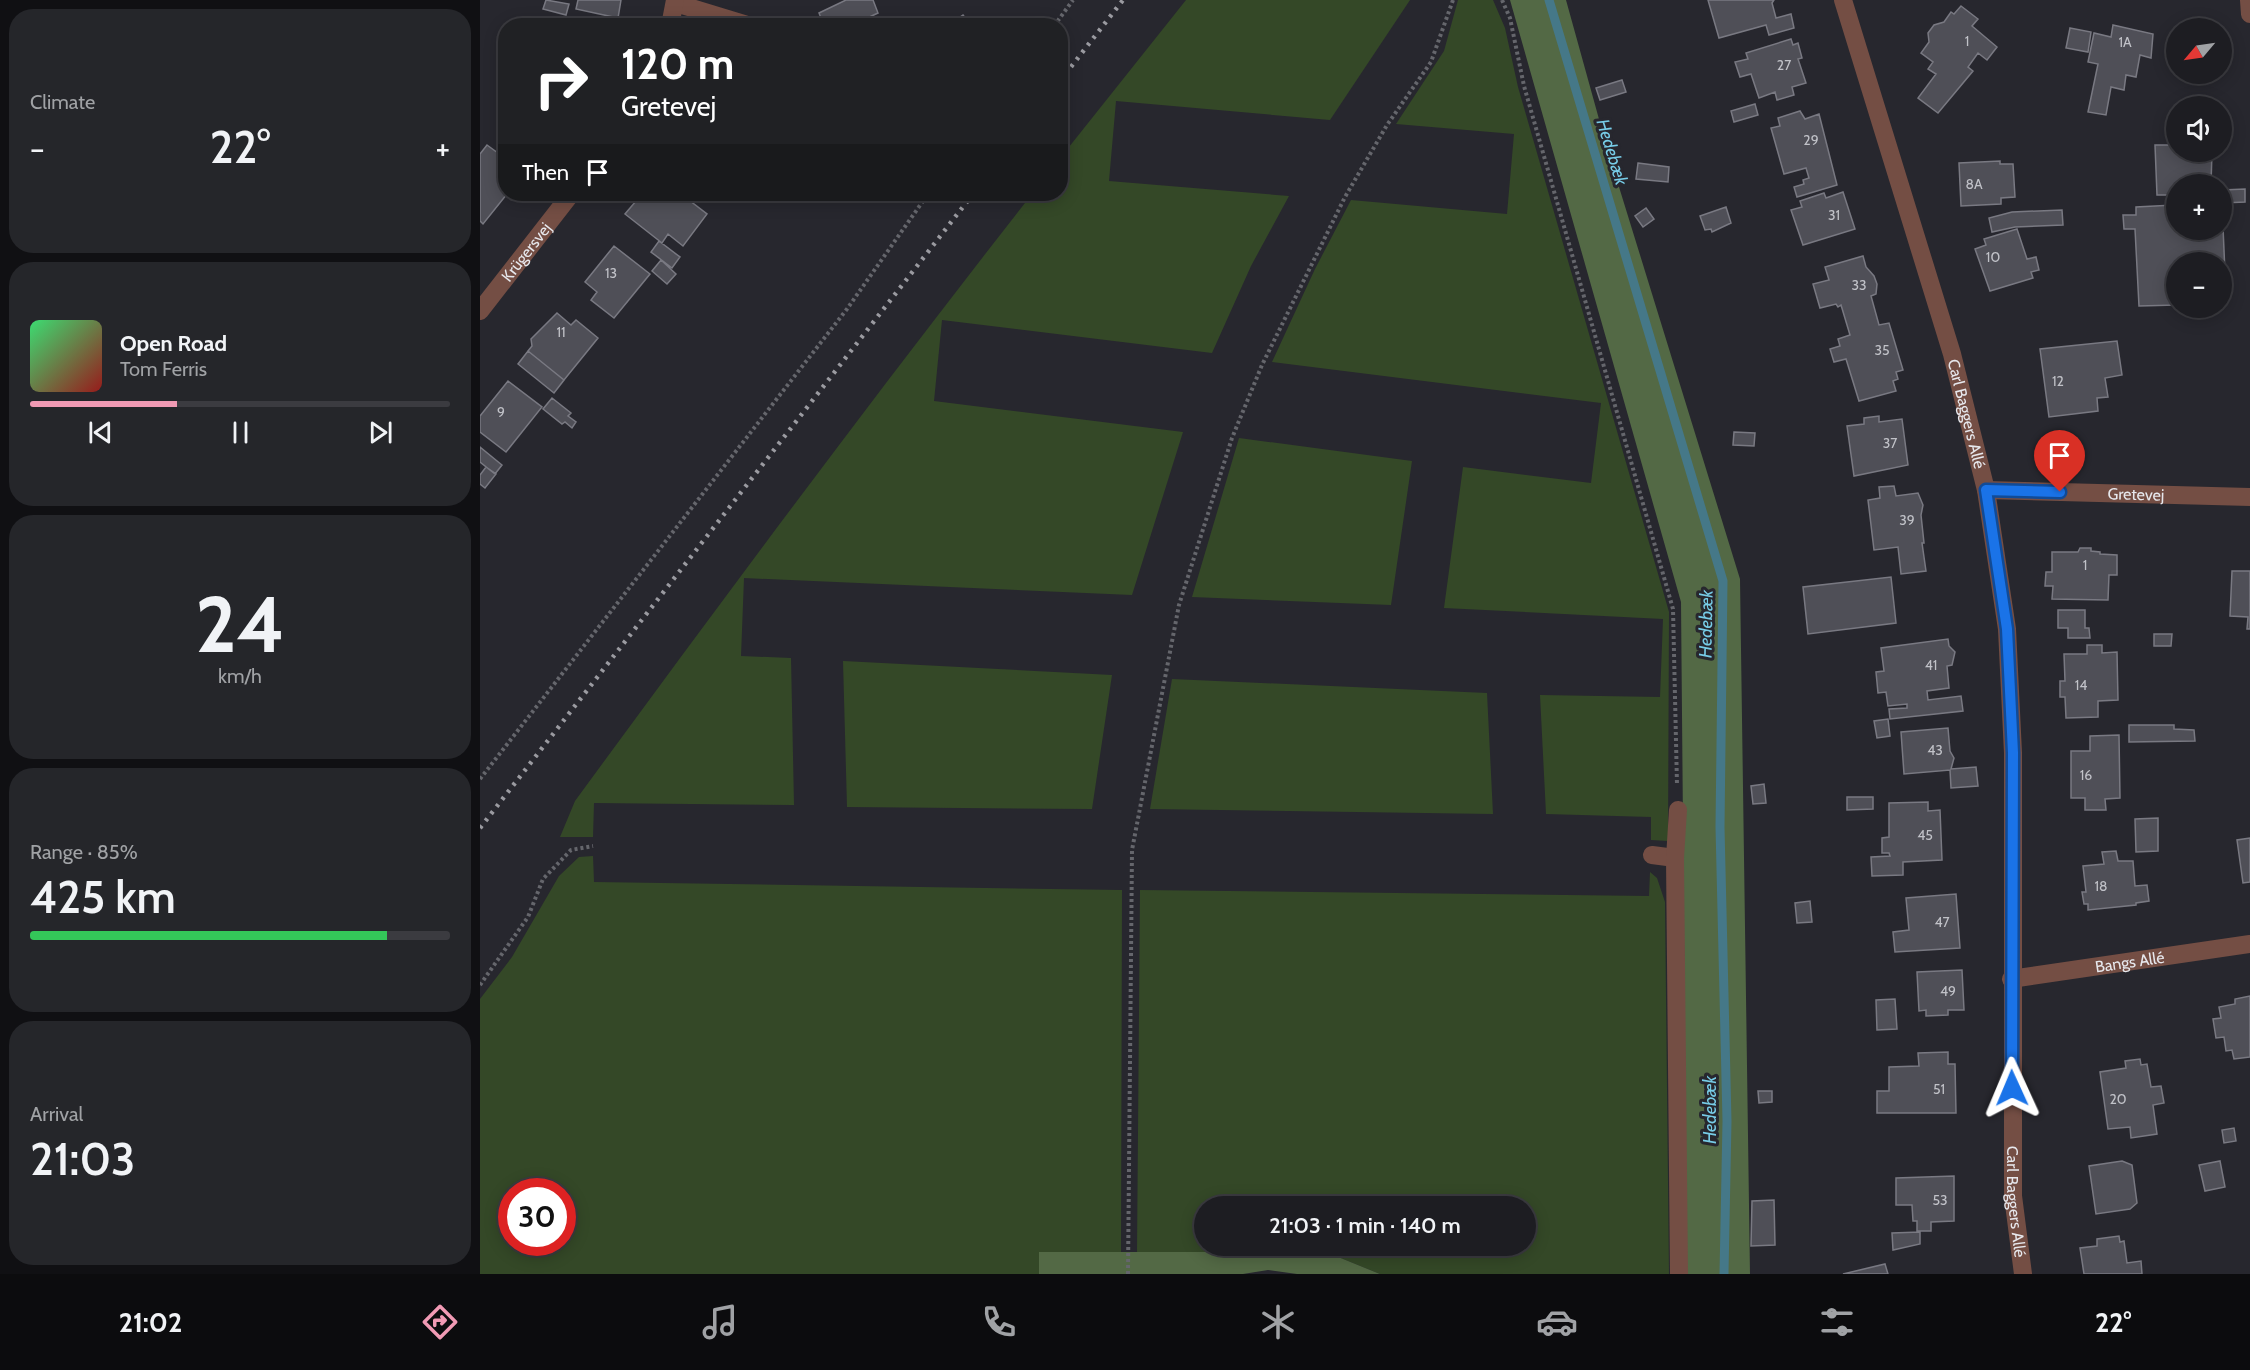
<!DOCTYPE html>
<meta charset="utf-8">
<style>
body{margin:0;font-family:Cabin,sans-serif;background:#25262a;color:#f1f3f6;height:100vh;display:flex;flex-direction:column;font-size:22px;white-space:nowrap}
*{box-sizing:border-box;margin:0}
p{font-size:20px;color:#a0a2a5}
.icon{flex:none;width:33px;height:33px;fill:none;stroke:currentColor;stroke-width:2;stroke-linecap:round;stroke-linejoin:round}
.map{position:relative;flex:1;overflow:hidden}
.details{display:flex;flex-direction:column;gap:9px;padding:9px;background:#101013;width:480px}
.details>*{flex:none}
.guide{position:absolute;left:18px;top:18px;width:570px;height:183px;border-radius:24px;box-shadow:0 3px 15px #0003,0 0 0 2px #3b3b40;background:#202124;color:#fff;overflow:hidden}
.needle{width:39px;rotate:241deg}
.tools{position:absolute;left:1686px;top:18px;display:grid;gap:12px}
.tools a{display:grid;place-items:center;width:66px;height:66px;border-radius:50%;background:#1d1d22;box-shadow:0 3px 15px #0003,0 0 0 2px #3b3b40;font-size:30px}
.speed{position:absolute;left:18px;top:1178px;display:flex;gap:12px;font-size:30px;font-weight:700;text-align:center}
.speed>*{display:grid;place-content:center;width:78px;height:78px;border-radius:50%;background:#1d1d22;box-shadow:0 3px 15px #0003,0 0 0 2px #3b3b40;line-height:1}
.speed .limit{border:9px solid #d22;background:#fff;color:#111}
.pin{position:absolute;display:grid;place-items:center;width:51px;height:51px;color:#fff;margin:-62px -26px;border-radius:50% 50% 50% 0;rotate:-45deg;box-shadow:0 0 6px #0007}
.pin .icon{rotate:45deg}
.me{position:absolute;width:66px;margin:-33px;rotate:359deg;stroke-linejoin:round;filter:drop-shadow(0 0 4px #0008)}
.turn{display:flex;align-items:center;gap:21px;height:126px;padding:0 24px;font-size:27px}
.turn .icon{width:78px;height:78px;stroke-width:2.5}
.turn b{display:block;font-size:42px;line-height:51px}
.then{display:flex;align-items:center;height:57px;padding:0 24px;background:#0003;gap:12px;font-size:22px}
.big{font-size:45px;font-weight:600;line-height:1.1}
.details .widget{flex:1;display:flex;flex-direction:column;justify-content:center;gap:9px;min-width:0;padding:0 21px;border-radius:24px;background:#25262a}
.details .dial{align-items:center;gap:0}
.dial b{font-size:78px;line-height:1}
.song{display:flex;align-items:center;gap:18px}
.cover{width:72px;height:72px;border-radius:9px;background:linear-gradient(135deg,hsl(140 70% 55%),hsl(0 70% 35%))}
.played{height:6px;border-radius:3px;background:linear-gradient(90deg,#f19ab4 35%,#3b3b40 35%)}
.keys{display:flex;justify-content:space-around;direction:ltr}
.heat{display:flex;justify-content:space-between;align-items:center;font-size:33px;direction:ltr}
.charge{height:9px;border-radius:4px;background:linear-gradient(90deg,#34c759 85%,#3b3b40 0)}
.trip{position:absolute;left:714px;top:1196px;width:342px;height:60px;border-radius:30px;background:#1d1d22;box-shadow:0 3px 15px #0003,0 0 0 2px #3b3b40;font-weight:600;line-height:60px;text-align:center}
.tab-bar{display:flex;height:96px;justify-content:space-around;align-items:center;background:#0c0c0e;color:#a0a2a5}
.tab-bar .icon{width:42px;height:42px}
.tab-bar .on{color:#f19ab4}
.tab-bar b{font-size:27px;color:#f1f3f6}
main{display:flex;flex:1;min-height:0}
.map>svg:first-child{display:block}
.green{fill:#344827;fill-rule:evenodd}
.forest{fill:#536945}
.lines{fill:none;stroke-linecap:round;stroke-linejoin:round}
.stream{stroke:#457888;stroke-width:9}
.building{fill:#4f4f57;stroke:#797982;stroke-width:1.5}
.path{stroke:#65666c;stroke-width:4;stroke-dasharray:3 3;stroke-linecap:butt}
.service{stroke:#744e44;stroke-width:18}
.minor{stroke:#744e44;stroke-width:18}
.rail{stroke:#9b9ba1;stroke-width:4.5;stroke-dasharray:3 6;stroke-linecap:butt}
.route-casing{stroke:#114b97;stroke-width:15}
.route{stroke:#1a73e8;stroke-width:10}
.labels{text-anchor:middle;stroke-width:6;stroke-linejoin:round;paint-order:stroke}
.number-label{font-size:14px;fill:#c1c2c8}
.street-label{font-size:16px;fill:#e7e8ed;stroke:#27272e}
.water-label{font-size:18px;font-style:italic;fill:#77cce7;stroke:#27272e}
</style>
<main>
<section class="details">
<div class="widget"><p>Climate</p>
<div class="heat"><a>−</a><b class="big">22°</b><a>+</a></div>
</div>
<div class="widget">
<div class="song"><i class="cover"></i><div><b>Open Road</b><p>Tom Ferris</p></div></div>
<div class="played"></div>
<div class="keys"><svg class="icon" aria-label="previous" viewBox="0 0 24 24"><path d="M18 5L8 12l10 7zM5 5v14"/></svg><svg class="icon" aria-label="pause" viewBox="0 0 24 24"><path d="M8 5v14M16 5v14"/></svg><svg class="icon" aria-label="next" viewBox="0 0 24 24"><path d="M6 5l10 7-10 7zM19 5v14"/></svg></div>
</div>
<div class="widget dial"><b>24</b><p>km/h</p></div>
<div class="widget"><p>Range · 85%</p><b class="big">425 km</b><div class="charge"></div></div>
<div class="widget"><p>Arrival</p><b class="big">21:03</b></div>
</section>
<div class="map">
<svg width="1770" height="1274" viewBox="0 0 1770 1274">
<rect width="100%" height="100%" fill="#27272e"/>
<path class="green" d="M 706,0 L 930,0 L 850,120 L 636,101 L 629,181 L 809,196 L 771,266 L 732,353 L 462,320 L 454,401 L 703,432 L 652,595 L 264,578 L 261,656 L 311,658 L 314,805 L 114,803 L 113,837 L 80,837 L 95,801 C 245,596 396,393 552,194 L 580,194 L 581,157 Z
M 978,0 L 1013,0 L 1025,28 L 1038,87 L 1189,612 L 1188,841 L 1171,840 L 1171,817 L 1066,814 L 1060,695 L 1180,697 L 1183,619 L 964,608 L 983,467 L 1111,483 L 1121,403 L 792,362 L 835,269 L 871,200 L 1027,214 L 1034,134 L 916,124 L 964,51 Z
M 759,438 L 932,461 L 911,605 L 712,597 Z
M 363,661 L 632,675 L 612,809 L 367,807 Z
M 692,679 L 1007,693 L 1013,814 L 670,809 Z
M 113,856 L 114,882 L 642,890 L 641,1252 L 560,1252 L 559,1274 L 0,1274 L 0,999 L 32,957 L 79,876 L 99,857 ZM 32,1191 L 82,1191 L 82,1242 L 32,1242 Z
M 1170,872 L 1177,878 L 1185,902 L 1189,1274 L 900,1274 L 846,1252 L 657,1252 L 660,890 L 1169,896 ZM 724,1206 L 1046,1206 L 1046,1245 L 724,1245 Z"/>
<path class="forest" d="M 1030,0 L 1086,0 L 1127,148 L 1260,579 L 1270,1274 L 1207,1274 L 1201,602 Z
M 559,1252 L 846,1252 L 900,1274 L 817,1274 L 788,1270 L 763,1274 L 559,1274 Z"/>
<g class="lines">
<path class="stream" d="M 1069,0 L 1243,581 L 1240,827 L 1247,1121 L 1244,1274"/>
</g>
<path class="building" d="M 66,0 L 89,4 L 86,15 L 63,9 Z
M 98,0 L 141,0 L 138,18 L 96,9 Z
M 366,0 L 393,0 L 398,13 L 383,20 L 385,26 L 344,26 L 339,13 Z
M 1228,0 L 1294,0 L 1292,3 L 1296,18 L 1311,14 L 1314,28 L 1289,35 L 1286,25 L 1239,38 Z
M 1481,6 L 1498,19 L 1492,26 L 1517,47 L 1507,60 L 1498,53 L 1488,67 L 1493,71 L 1458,113 L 1438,98 L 1456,74 L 1448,69 L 1453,62 L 1441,53 L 1449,42 L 1448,33 L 1454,25 L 1464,22 L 1471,12 L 1474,14 Z
M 483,15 L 491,26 L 458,26 L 467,19 L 470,24 Z
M 1633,25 L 1673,34 L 1671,58 L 1660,55 L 1656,77 L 1646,75 L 1644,90 L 1631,87 L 1626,115 L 1608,112 L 1618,64 L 1608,62 L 1614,33 L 1631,37 Z
M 1590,28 L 1611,32 L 1608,52 L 1586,48 Z
M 1311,39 L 1313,45 L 1318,43 L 1322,58 L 1318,59 L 1326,83 L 1312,87 L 1314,95 L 1297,100 L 1295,92 L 1279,98 L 1271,74 L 1260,77 L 1255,62 L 1268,59 L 1266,53 Z
M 1142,80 L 1146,92 L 1120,100 L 1116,88 Z
M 1275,104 L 1278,115 L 1254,122 L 1251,111 Z
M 1320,111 L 1325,119 L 1339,114 L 1357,185 L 1317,197 L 1314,187 L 1324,184 L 1323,180 L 1329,178 L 1326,168 L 1304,174 L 1291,128 L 1300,126 L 1298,118 Z
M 7,145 L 26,159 L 27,194 L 3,224 L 0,221 L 0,154 Z
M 1675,145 L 1696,145 L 1696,152 L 1732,152 L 1731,184 L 1696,184 L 1696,195 L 1677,195 Z
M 1520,161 L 1520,164 L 1533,164 L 1535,197 L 1521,198 L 1521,204 L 1481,206 L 1479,163 Z
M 1158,163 L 1189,167 L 1188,182 L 1156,179 Z
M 1765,189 L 1765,202 L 1742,203 L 1742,190 Z
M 1363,192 L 1375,229 L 1323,245 L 1311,210 L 1322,207 L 1320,201 L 1344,193 L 1346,198 Z
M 162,194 L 201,194 L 227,214 L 203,246 L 188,234 L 182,243 L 145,214 Z
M 1694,205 L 1696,230 L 1742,230 L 1743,227 L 1745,273 L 1742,273 L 1742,262 L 1696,262 L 1696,305 L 1659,306 L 1655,229 L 1644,229 L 1643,215 L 1656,215 L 1656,207 Z
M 1246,207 L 1251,223 L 1232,232 L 1231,229 L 1225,230 L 1220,216 Z
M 1166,208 L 1174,219 L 1163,227 L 1155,216 Z
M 1582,210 L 1583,225 L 1535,227 L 1512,232 L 1509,218 L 1532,212 Z
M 1537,229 L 1547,259 L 1556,257 L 1559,270 L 1551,272 L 1553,278 L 1510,291 L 1495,249 L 1506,245 L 1504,239 Z
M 179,241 L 200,257 L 192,268 L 171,252 Z
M 134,246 L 170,274 L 134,318 L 111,300 L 117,292 L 105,282 Z
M 1383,256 L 1386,267 L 1394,276 L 1397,284 L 1396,294 L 1391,296 L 1399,325 L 1409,323 L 1423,370 L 1416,372 L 1418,379 L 1413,381 L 1416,391 L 1379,401 L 1366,359 L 1354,362 L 1350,349 L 1360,346 L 1358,339 L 1370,335 L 1361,305 L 1358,307 L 1356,304 L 1340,308 L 1333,284 L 1349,280 L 1345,267 Z
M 181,260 L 196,274 L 187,284 L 172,271 Z
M 77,313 L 91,325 L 96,320 L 118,338 L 84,380 L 48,351 L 52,346 L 51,339 Z
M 1637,341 L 1642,375 L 1625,378 L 1628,397 L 1617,398 L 1618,411 L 1569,417 L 1560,349 Z
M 48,351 L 84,380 L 74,393 L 38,364 Z
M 28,381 L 62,407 L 26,452 L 0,432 L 0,416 Z
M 72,398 L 91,413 L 88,416 L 96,422 L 92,428 L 85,422 L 82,424 L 63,409 Z
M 1399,416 L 1399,422 L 1422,419 L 1428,465 L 1374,476 L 1367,426 L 1384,424 L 1384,418 Z
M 1254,432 L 1275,433 L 1274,446 L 1253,445 Z
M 0,447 L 22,465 L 15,474 L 0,462 Z
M 6,467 L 16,474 L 5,488 L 0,484 L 0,475 Z
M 1414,486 L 1416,496 L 1438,493 L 1443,505 L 1441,515 L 1444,543 L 1442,543 L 1446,571 L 1421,574 L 1418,547 L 1394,550 L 1388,500 L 1400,498 L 1399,487 Z
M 1600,548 L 1611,548 L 1611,551 L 1620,552 L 1620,554 L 1637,555 L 1637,575 L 1629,575 L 1628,600 L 1572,599 L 1573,586 L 1565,586 L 1566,572 L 1572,572 L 1572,552 L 1598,552 Z
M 1752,571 L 1770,571 L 1770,629 L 1767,629 L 1768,617 L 1750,616 Z
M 1411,577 L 1416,623 L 1328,634 L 1323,587 Z
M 1578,610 L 1605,610 L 1605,628 L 1609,628 L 1610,638 L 1588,638 L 1588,628 L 1578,628 Z
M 1674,634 L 1692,634 L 1691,646 L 1674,646 Z
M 1468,639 L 1469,646 L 1475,652 L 1472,665 L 1467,666 L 1469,688 L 1447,691 L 1448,700 L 1481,696 L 1483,711 L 1410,719 L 1409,709 L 1427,708 L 1427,704 L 1408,706 L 1406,692 L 1398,693 L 1396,672 L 1404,671 L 1401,648 Z
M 1607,645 L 1622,645 L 1622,653 L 1637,652 L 1638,700 L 1618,701 L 1618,717 L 1586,718 L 1585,697 L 1580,697 L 1580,681 L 1585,681 L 1584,654 L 1607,654 Z
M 1408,719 L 1410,736 L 1397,738 L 1394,721 Z
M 1649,725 L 1694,725 L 1694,729 L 1714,730 L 1715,741 L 1649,742 Z
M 1468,728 L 1470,751 L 1474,758 L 1471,769 L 1496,767 L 1498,786 L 1471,788 L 1470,770 L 1424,774 L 1421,732 Z
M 1639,735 L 1640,798 L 1625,799 L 1626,810 L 1605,810 L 1605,798 L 1591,798 L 1591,751 L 1610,751 L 1610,736 Z
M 1284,784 L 1286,803 L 1273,804 L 1271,786 Z
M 1367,797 L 1393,797 L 1393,809 L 1367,810 Z
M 1448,802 L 1448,811 L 1460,810 L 1462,860 L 1423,862 L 1423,875 L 1392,876 L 1391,857 L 1410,856 L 1409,853 L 1402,853 L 1402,838 L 1409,837 L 1409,803 Z
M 1678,818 L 1678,851 L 1656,852 L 1655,819 Z
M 1770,838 L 1770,882 L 1763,883 L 1757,840 Z
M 1636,851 L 1638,861 L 1653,861 L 1655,886 L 1667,885 L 1669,901 L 1656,903 L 1656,905 L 1608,910 L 1608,904 L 1604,904 L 1602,892 L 1606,892 L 1603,866 L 1624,864 L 1622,852 Z
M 1476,894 L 1480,948 L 1415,952 L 1413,932 L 1429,930 L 1426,898 Z
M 1330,901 L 1332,922 L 1317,923 L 1315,903 Z
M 1482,970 L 1484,1010 L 1468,1010 L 1468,1015 L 1446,1016 L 1446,1010 L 1439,1011 L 1437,972 Z
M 1770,996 L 1770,1057 L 1754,1059 L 1752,1050 L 1746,1051 L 1744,1037 L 1736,1038 L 1733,1019 L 1741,1018 L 1739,1007 L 1755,1004 L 1755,999 Z
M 1415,999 L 1417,1029 L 1397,1030 L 1396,1000 Z
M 1468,1052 L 1468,1064 L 1475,1064 L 1476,1113 L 1397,1113 L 1397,1091 L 1409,1091 L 1409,1067 L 1439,1066 L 1438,1053 Z
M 1660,1059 L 1661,1065 L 1667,1064 L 1671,1087 L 1681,1086 L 1684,1103 L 1673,1105 L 1677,1134 L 1651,1138 L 1650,1127 L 1628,1129 L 1620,1072 L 1646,1068 L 1645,1061 Z
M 1278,1091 L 1292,1091 L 1292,1102 L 1279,1103 Z
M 1754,1128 L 1756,1141 L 1744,1143 L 1742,1130 Z
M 1642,1161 L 1652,1165 L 1657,1203 L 1650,1209 L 1616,1214 L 1609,1166 Z
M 1740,1161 L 1745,1187 L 1725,1191 L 1719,1165 Z
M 1474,1176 L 1474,1221 L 1451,1222 L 1451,1231 L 1437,1231 L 1437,1221 L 1433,1221 L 1432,1205 L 1416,1205 L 1416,1178 Z
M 1294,1200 L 1295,1245 L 1271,1246 L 1272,1201 Z
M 1440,1232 L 1440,1244 L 1413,1250 L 1412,1233 Z
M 1639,1236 L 1640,1242 L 1644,1241 L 1647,1263 L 1661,1261 L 1662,1274 L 1604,1274 L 1600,1248 L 1617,1246 L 1617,1239 Z
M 1405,1264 L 1408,1274 L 1363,1274 Z"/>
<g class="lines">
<path class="path" d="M 1022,0 L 1030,18 L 1044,86 L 1193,609 L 1197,785
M 574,26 L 593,0
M 0,779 L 367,309 L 448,194
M 0,985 L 48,917 L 63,879 L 91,850 L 113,846
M 648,1274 L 652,850 L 699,605 L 752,438 L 782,365 L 865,197 L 907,125 L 951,62 L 973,0"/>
<path class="service" d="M 1769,0 L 1770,14
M 195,3 L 271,26
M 1172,855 L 1195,858"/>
<g class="minor">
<path id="s1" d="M 1363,0 L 1472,354 L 1506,490 L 1527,629 L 1533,753 L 1533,1196 L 1543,1274"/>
<path d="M 190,26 L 195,0"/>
<path id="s2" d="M 0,311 L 91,194"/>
<path id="s3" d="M 1506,490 L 1770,497"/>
<path d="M 1198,810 L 1195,858 L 1199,1274"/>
<path id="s4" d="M 1531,979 L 1770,944"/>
</g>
<path class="rail" d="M 580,81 L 643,0
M 0,828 L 493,194"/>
</g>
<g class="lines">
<defs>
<path id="route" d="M 1532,1088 L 1533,753 L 1527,629 L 1506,490 L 1580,492"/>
</defs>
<use href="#route" class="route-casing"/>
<use href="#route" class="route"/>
</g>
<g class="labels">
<g class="number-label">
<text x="1487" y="46">1</text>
<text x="1645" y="47">1A</text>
<text x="1304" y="70">27</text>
<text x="1331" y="145">29</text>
<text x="1494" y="189">8A</text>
<text x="1354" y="220">31</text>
<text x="1513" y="262">10</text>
<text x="131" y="278">13</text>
<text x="1379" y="290">33</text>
<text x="81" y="337">11</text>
<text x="1402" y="355">35</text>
<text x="1578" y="386">12</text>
<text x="21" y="417">9</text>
<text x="1410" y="448">37</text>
<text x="1427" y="525">39</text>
<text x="1605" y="570">1</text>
<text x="1451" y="670">41</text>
<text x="1601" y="690">14</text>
<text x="1455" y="755">43</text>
<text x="1606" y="780">16</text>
<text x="1445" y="840">45</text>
<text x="1621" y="891">18</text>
<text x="1462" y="927">47</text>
<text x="1468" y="996">49</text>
<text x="1459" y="1094">51</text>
<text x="1638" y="1104">20</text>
<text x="1460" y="1205">53</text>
</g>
<g class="street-label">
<text dy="6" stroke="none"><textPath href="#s2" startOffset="75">Krügersvej</textPath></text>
<text dy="6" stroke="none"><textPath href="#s1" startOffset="432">Carl Baggers Allé</textPath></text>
<text dy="6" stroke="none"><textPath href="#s3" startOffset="150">Gretevej</textPath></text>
<text dy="6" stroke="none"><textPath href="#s4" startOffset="120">Bangs Allé</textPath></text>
<text dy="6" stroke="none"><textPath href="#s1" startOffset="1224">Carl Baggers Allé</textPath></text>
</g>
<g class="water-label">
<text transform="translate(1132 152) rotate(73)" y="6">Hedebæk</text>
<text transform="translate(1226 624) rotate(-89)" y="6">Hedebæk</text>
<text transform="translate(1230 1110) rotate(-90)" y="6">Hedebæk</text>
</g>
</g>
</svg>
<div class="tools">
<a><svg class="needle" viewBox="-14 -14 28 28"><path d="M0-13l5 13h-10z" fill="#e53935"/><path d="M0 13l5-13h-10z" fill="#a0a2a5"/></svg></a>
<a><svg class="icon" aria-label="sound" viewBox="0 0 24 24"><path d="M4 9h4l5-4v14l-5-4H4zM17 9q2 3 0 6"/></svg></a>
<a>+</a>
<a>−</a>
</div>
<div class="speed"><div class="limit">30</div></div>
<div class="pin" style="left:1580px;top:492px;background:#d93025"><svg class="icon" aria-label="arrive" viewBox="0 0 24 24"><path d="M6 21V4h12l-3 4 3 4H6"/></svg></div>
<svg class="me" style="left:1532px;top:1088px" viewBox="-20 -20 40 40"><path d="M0-17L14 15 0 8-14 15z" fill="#1a73e8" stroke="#fff" stroke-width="4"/></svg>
<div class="trip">21:03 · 1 min · 140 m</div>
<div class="guide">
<div class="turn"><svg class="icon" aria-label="right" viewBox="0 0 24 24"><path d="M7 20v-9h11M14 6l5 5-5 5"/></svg><div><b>120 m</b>Gretevej</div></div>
<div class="then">Then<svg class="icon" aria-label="arrive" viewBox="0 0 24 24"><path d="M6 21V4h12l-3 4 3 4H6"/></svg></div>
</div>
</div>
</main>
<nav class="tab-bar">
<b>21:02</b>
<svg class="icon on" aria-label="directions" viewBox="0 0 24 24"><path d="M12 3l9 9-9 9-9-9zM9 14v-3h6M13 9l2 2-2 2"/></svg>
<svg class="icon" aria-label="music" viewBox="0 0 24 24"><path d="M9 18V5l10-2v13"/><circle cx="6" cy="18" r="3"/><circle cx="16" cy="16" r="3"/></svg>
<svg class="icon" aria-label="phone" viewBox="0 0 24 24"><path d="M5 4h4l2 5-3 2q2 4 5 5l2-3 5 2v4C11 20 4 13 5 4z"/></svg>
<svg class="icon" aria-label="climate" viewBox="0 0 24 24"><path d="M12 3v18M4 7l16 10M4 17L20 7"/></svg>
<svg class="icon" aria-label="car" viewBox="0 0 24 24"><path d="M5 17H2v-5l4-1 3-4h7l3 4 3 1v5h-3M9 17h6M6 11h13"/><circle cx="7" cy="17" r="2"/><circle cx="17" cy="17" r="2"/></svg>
<svg class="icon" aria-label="filters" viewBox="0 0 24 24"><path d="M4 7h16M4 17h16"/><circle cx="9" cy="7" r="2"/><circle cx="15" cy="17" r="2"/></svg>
<b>22°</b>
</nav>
